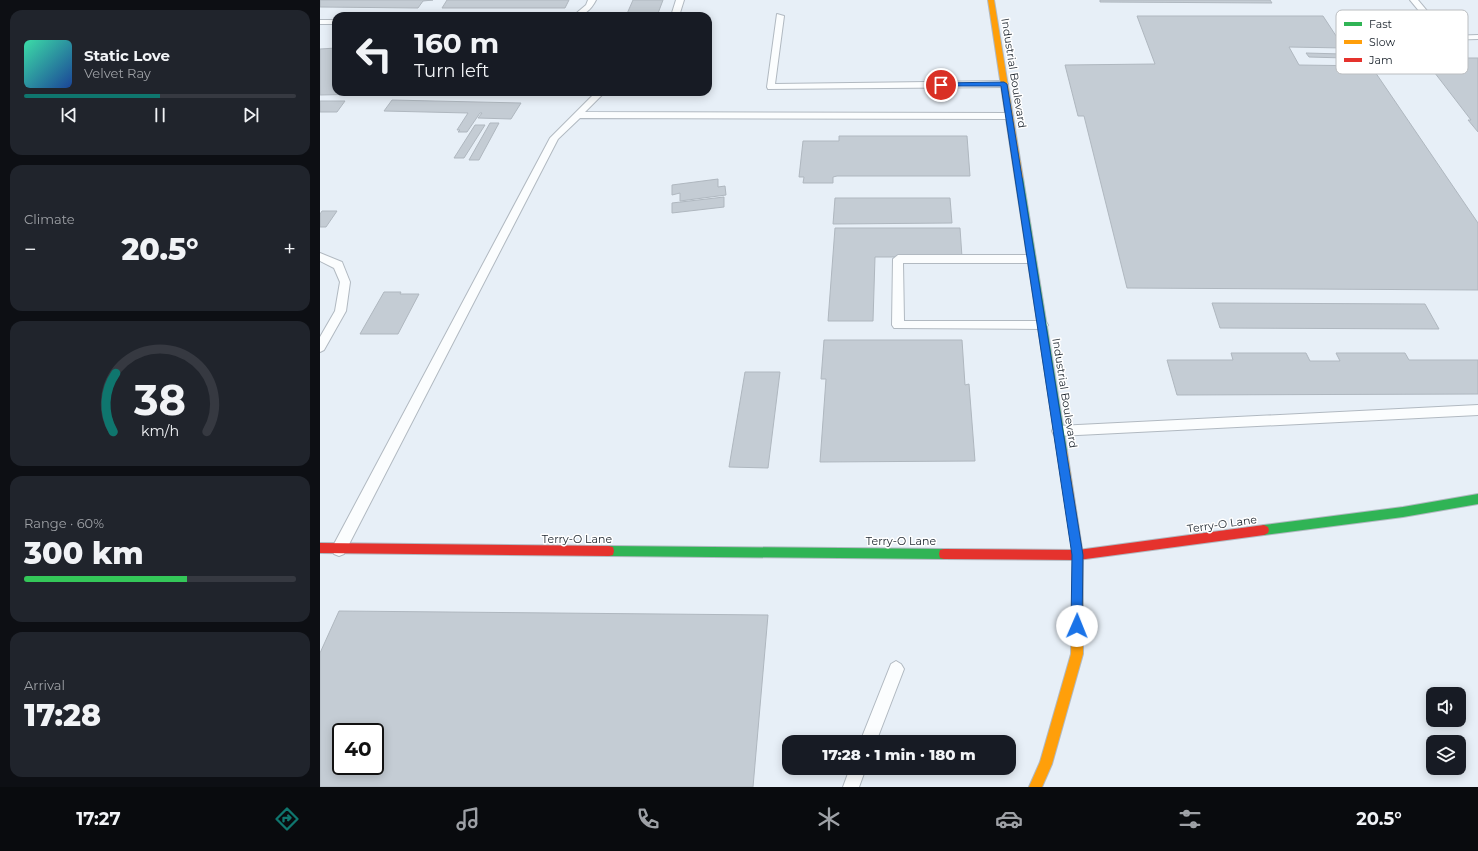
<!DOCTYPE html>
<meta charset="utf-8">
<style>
body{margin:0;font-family:Montserrat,sans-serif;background:#20242c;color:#f1f3f6;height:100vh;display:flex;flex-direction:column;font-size:15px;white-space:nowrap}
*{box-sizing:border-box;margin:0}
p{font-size:13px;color:#9ea1a6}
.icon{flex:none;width:22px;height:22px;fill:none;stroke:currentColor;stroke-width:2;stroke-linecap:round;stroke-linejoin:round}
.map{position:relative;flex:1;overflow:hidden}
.drawer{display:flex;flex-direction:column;gap:10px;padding:10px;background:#0d0f14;width:320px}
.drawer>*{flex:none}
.guide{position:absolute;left:12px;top:12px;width:380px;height:84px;border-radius:12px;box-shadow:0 2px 10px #0003;background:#171b24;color:#f1f3f6;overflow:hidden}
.controls{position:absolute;left:1106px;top:687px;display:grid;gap:8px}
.controls a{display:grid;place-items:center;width:40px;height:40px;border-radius:8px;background:#171b24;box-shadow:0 2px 10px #0003;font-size:20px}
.speed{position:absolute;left:12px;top:723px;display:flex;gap:8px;font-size:20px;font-weight:700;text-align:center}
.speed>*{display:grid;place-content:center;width:52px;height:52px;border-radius:50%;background:#171b24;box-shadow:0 2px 10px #0003;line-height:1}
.speed .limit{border:2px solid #111;border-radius:6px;background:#fff;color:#111}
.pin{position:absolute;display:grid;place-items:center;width:34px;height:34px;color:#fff;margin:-17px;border:2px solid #fff;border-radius:50%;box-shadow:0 1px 4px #0007}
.me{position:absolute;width:44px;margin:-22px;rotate:1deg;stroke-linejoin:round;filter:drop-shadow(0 0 3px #0008)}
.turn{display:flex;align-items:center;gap:14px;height:84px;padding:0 16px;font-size:18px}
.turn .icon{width:52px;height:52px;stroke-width:2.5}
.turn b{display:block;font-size:28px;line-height:34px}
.big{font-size:30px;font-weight:800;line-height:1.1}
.drawer .widget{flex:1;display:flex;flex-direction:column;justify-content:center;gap:6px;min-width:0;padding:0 14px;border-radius:12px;background:#20242c}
.drawer .dial{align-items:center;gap:0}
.dial svg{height:104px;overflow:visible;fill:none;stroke:#363941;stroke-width:7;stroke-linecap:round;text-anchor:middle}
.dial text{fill:#f1f3f6;stroke:none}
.song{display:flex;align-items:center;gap:12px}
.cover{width:48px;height:48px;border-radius:6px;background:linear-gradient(135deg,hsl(160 70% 55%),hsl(220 70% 35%))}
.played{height:4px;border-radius:2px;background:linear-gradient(90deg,#0f766e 50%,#363941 50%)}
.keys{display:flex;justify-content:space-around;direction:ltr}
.heat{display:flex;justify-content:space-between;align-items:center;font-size:22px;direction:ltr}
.charge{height:6px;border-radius:3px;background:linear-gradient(90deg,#34c759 60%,#363941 0)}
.trip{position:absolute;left:462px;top:735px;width:234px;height:40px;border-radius:12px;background:#171b24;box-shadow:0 2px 10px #0003;font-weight:800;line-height:40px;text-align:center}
.tabs{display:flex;height:64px;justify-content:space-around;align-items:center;background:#090b0e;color:#9ea1a6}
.tabs .icon{width:28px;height:28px}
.tabs .active{color:#0f766e}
.tabs b{font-size:18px;color:#f1f3f6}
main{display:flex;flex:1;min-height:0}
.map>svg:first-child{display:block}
.building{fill:#c4ccd4;stroke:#afb7bf;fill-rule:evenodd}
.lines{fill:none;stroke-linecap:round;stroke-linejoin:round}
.lane-casing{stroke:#b1b9c1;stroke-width:2}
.fast-casing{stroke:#b1b9c1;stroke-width:2}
.slow-casing{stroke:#b1b9c1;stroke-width:2}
.jam-casing{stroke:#b1b9c1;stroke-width:2}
.lane{fill:#fbfdfe;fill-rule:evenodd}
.fast{fill:#30b455;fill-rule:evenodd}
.slow{fill:#ff9f0a;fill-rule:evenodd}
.jam{fill:#e5322d;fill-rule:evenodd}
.route{fill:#1a73e8;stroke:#114b97}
.labels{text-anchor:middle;stroke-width:3;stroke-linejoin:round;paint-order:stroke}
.street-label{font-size:11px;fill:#1a232c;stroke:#fff}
.key{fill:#fff;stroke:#babdc0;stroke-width:1}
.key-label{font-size:11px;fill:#1a232c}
</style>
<main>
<section class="drawer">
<div class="widget">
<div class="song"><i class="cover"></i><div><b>Static Love</b><p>Velvet Ray</p></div></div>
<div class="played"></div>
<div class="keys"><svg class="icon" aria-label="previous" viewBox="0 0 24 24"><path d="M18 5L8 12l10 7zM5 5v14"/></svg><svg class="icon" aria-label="pause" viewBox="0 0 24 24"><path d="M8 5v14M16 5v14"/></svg><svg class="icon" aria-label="next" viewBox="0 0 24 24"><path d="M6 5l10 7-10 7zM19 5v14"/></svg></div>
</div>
<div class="widget"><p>Climate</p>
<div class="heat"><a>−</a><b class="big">20.5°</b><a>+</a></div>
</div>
<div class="widget dial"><svg viewBox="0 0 100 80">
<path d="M14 69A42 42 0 1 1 86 69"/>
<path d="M14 69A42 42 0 0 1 16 24" stroke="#0f766e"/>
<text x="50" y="56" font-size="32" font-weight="700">38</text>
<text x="50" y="72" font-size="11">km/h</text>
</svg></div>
<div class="widget"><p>Range · 60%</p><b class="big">300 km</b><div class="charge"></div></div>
<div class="widget"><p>Arrival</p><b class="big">17:28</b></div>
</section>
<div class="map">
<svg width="1158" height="787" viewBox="0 0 1158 787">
<rect width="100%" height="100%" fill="#e7eff7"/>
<path class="building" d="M 0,0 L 113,0 L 103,1 L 98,8 L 0,7 Z
M 127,0 L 249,0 L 245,8 L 122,8 Z
M 313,0 L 343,0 L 337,16 L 306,16 Z
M 780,0 L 950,0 L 952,3 L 780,2 Z
M 817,16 L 1003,16 L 1024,48 L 969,47 L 979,65 L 1051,66 L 1158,223 L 1158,290 L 807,288 L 764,116 L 758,116 L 745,65 L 835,64 Z
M 1078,25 L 1101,25 L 1128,58 L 1158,58 L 1158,132 L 1148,120 L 1151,120 Z
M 16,48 L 16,92 L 47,92 L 46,94 L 0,95 L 0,49 Z
M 986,53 L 1022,54 L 1025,58 L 989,57 Z
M 72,100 L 201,103 L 191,119 L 158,118 L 162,113 L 160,113 L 147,132 L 138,132 L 140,130 L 137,130 L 148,113 L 64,111 Z
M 0,101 L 25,101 L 17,112 L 0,112 Z
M 170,123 L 179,123 L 159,160 L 149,160 Z
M 155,125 L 165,125 L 144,158 L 134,158 Z
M 519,136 L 647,136 L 650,176 L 517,176 L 513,177 L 513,183 L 483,183 L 484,177 L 479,177 L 483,141 L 519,141 Z
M 398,179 L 398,187 L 405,186 L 406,195 L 360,201 L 360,193 L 352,195 L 352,185 Z
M 404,197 L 404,207 L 352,213 L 352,203 Z
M 515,198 L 630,198 L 632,223 L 513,224 Z
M 2,211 L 17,211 L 6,227 L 0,227 L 0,214 Z
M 515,228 L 640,228 L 642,257 L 555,257 L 553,321 L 508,321 Z
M 64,292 L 81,292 L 80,294 L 99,294 L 78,334 L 40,334 Z
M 892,303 L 1105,304 L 1119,329 L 900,328 Z
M 504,340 L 642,340 L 645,385 L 649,384 L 655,461 L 500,462 L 506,379 L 501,379 Z
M 911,353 L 986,353 L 990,361 L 1020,361 L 1016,353 L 1085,353 L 1089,360 L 1158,360 L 1158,394 L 857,395 L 847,360 L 913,360 Z
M 425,372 L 460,372 L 448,468 L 409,467 Z
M 19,611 L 448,615 L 433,787 L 0,787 L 0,653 ZM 21,732 L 55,732 L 55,766 L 21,766 Z"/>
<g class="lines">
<defs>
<path id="lane" d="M 268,0 L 276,0 C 271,10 264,16 253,16 L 266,5 Z
M 356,0 L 364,0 L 359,16 L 351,16 Z
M 1090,0 L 1098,0 L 1128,36 L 1158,35 L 1158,39 L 1123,40 Z
M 457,14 L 464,16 L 455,84 L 684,81 L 688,84 L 684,87 L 448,89 L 447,87 Z
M 0,20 L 16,20 L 16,24 L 0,24 Z
M 276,92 L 285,92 L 265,112 L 689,113 L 693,116 L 689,119 L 260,118 L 238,139 L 24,554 L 19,556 L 14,554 L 12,549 L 14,544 L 230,138 Z
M 0,253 L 22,262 L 30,282 L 26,311 L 4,350 L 0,352 L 0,337 L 15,311 L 20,282 L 14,268 L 0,261 Z
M 578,255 L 711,255 L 716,259 L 711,263 L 583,263 L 584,321 L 722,321 L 726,322 L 728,325 L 726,328 L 722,329 L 574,328 L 572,325 L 573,259 Z
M 1158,405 L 1158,415 L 738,436 L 734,435 L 732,431 L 734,427 L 738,426 Z
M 576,661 L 581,664 L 584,669 L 556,742 L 540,742 L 571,664 Z
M 530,768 L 546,768 L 539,787 L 523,787 Z"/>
<path id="fast" d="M 696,176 L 699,176 L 703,178 L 747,451 L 745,454 L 742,455 L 739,454 L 737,451 L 695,178 Z
M 1158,494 L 1158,504 L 1083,517 L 944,535 L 940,533 L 939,530 L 940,527 L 944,525 L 1083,507 Z
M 289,546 L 624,549 L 628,550 L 629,554 L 628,558 L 624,559 L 289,556 L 285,555 L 284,551 L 285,547 Z"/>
<path id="slow" d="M 668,0 L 674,0 L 703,178 L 699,180 L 695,178 Z
M 742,447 L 745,448 L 747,451 L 763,555 L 763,654 L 732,764 L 722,787 L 709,787 L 720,762 L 751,654 L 753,555 L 737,451 L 739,448 Z"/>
<path id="jam" d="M 944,525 L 948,527 L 949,530 L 948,533 L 944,535 L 758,560 L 624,559 L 620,558 L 619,554 L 620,550 L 624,549 L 758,550 Z
M 0,543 L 289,546 L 293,547 L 294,551 L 293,555 L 289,556 L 0,553 Z"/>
</defs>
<use href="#lane" class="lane-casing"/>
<use href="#fast" class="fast-casing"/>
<use href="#slow" class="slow-casing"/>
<use href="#jam" class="jam-casing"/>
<use href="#lane" class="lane"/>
<use href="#fast" class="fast"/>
<use href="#slow" class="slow"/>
<use href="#jam" class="jam"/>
</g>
<path class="route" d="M 684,82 L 687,84 L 763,555 L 762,626 L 761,630 L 757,631 L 753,630 L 751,626 L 752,555 L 681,86 L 621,86 L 618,85 L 621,83 Z"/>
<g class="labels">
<g class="street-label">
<text transform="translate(694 73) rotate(81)" y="4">Industrial Boulevard</text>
<text transform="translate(745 393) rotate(81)" y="4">Industrial Boulevard</text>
<text transform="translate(902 524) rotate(-8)" y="4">Terry-O Lane</text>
<text x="257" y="543">Terry-O Lane</text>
<text x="581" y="545">Terry-O Lane</text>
</g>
</g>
<rect x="1016" y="10" width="132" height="64" rx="6" class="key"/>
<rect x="1024" y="22" width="18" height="4" fill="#30b455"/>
<rect x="1024" y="40" width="18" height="4" fill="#ff9f0a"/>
<rect x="1024" y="58" width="18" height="4" fill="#e5322d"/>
<g class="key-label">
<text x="1049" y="28">Fast</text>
<text x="1049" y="46">Slow</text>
<text x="1049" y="64">Jam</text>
</g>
</svg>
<div class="controls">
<a><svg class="icon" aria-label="sound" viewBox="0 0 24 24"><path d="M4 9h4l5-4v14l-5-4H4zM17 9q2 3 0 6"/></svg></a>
<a><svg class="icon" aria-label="layers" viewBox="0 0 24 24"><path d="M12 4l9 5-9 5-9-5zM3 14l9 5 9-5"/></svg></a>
</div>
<div class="speed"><div class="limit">40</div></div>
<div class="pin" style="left:621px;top:85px;background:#d93025"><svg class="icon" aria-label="arrive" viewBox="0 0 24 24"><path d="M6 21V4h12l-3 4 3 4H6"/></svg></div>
<svg class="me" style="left:757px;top:626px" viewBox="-20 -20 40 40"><circle r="19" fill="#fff"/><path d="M0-13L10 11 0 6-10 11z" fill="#1a73e8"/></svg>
<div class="trip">17:28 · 1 min · 180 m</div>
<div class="guide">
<div class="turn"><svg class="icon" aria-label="left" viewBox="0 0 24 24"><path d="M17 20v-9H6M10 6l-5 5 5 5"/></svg><div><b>160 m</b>Turn left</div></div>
</div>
</div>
</main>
<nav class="tabs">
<b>17:27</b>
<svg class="icon active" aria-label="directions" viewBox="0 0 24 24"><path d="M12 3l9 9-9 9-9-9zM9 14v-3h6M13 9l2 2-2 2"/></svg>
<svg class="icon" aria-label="music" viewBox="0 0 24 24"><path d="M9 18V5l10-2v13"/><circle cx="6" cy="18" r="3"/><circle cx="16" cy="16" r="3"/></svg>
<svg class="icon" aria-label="phone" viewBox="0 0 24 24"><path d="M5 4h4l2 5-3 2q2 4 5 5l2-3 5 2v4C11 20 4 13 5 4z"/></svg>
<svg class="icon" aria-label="climate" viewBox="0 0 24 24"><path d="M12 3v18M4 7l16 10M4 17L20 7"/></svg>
<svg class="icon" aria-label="car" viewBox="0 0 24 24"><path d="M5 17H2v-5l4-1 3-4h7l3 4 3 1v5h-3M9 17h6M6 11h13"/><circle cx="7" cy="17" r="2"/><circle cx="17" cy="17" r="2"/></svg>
<svg class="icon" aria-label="filters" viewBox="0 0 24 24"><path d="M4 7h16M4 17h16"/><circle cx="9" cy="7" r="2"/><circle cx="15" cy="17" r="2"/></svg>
<b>20.5°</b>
</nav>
